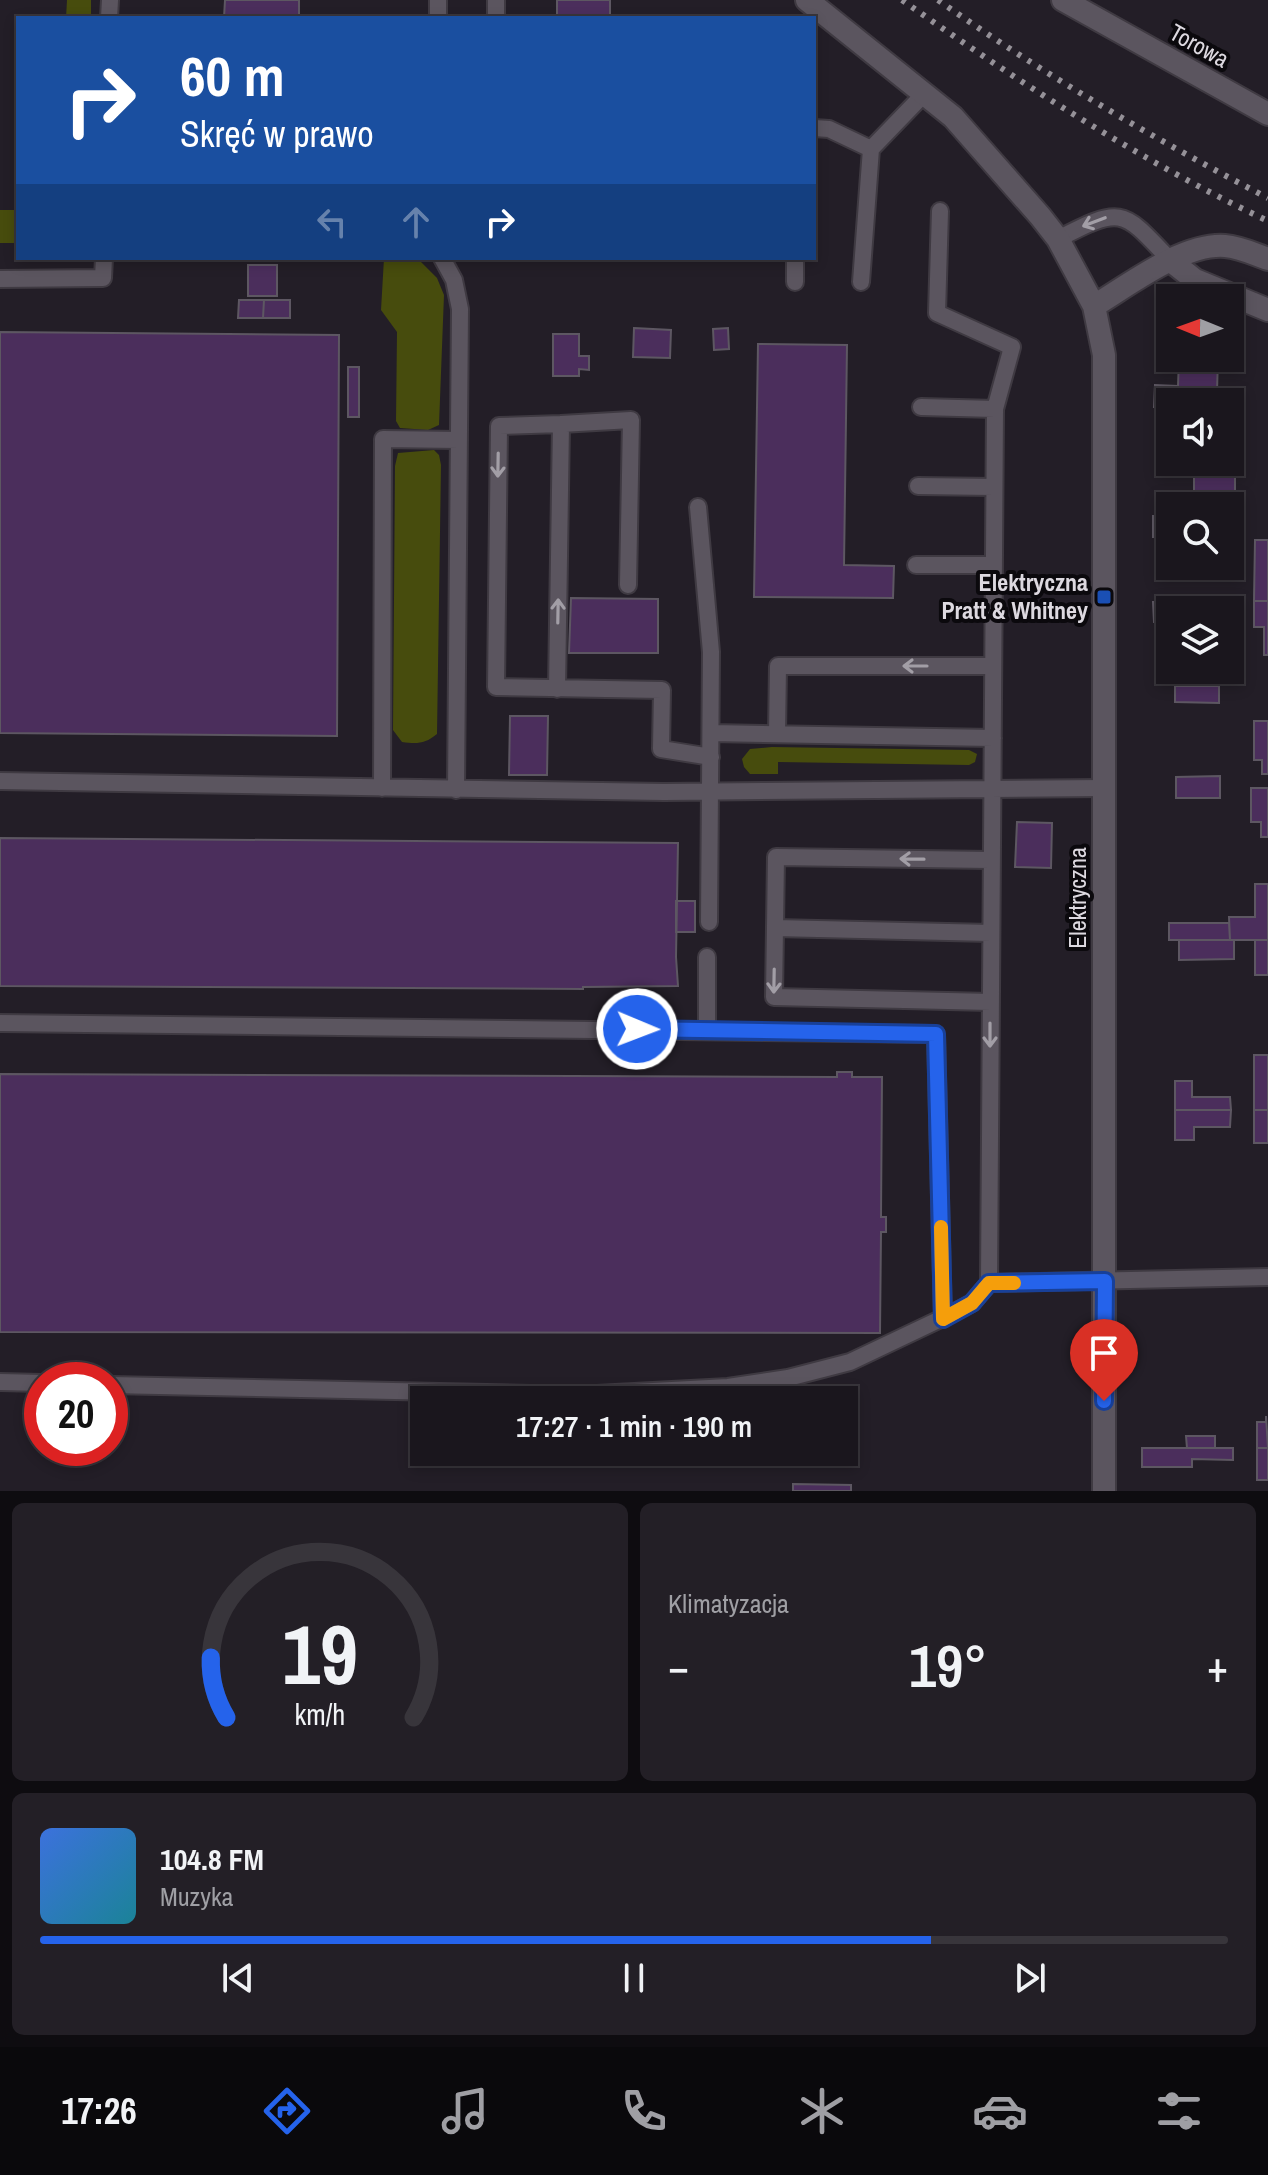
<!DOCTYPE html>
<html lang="pl">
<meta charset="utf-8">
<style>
body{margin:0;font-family:"Archivo Narrow",sans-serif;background:#231f26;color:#f1f3f6;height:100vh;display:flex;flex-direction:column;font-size:30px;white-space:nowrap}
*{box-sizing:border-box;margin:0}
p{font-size:26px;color:#9f9fa4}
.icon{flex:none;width:44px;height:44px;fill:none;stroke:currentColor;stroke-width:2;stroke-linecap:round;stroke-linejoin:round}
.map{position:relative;height:1491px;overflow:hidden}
.sheet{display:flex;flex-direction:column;gap:12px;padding:12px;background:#0e0c10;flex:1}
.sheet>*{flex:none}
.hud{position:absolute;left:16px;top:16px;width:800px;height:244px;border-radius:0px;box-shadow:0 4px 12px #0003,0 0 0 2px #38353b;background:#1a4fa0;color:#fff;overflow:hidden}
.needle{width:52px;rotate:271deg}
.tools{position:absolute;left:1156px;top:284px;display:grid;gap:16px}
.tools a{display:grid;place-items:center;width:88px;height:88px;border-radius:0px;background:#1a161d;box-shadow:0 4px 12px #0003,0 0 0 2px #38353b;font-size:40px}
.speed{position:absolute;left:24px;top:1362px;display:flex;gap:16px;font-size:40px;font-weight:700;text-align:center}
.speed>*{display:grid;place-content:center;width:104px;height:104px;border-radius:50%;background:#1a161d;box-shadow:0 4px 12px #0003,0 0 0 2px #38353b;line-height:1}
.speed .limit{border:12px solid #d22;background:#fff;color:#111}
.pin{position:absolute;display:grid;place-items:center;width:68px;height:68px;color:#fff;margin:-82px -34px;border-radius:50% 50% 50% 0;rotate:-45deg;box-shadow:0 0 8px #0007}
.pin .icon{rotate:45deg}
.me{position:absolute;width:88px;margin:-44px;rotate:91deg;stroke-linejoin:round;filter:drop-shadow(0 0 6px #0008)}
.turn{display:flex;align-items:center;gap:28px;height:168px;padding:0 32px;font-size:36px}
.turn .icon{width:104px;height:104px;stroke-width:2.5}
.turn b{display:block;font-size:56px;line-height:68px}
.lanes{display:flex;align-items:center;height:76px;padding:0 32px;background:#0003;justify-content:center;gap:40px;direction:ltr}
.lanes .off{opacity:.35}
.big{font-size:60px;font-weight:600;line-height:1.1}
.sheet .tile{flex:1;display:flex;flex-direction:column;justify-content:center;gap:12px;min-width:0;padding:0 28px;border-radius:12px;background:#231f26}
.sheet .dial{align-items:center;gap:0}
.dial svg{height:208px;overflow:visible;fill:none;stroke:#38353b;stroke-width:7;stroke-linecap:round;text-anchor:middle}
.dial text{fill:#f1f3f6;stroke:none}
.song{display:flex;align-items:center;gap:24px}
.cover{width:96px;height:96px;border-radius:12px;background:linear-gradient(135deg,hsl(220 70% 55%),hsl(190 70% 35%))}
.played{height:8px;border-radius:4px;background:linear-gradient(90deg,#2563eb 75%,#38353b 75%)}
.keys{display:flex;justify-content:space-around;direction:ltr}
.heat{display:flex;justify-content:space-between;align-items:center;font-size:44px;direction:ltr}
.sheet .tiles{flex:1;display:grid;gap:12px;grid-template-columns:1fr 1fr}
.tile:last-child{grid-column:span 2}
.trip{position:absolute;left:410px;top:1386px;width:448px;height:80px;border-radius:0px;background:#1a161d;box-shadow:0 4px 12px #0003,0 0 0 2px #38353b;font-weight:600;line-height:80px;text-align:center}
.tabs{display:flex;height:128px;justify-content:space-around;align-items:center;background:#0a090c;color:#9f9fa4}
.tabs .icon{width:56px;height:56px}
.tabs .current{color:#2563eb}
.tabs b{font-size:36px;color:#f1f3f6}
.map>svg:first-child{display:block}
.green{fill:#474c0d}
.building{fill:#4b2e5c;stroke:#5d5762;stroke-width:2}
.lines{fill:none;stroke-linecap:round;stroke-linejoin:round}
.service-casing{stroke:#3f3a42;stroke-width:20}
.minor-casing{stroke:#3f3a42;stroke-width:26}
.service{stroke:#5b555f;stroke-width:16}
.minor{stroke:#5b555f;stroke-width:22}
.rail{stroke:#959198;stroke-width:6;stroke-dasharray:4 8;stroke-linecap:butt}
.oneway{stroke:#a29ea6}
.route-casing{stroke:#184099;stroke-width:20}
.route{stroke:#2563eb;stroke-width:14}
.slow{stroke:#f59e0b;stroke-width:14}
.transit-dot{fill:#1a4fb4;stroke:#0b090d;stroke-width:3}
.labels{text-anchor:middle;stroke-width:8;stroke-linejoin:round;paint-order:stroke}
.street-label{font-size:24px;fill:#ddd9e0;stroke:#0b090d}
.poi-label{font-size:24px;font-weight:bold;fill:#ddd9e0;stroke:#0b090d;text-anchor:end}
</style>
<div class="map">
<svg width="1268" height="1491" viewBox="0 0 1268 1491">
<rect width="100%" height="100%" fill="#231e27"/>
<path class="green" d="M 67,0 L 91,0 L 91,18 L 66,18 Z
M 0,210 L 18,210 L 18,243 L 0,243 Z
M 384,258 L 417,258 L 437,278 L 444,295 L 439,425 L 428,430 L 400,428 L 396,421 L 397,332 L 381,310 Z
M 434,450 L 439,455 L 441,465 L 437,734 C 425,744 417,744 402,742 L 393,730 L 395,466 L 398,453 Z
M 772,747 L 969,750 L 977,754 L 975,762 L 969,765 L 778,762 L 778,774 L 750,774 L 744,767 L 742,759 L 750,749 Z"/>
<path class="building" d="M 225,0 L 299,0 L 299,18 L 224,18 Z
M 557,0 L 610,0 L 610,18 L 557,17 Z
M 248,265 L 277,265 L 277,296 L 248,296 Z
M 239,300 L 264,300 L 263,318 L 238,318 Z
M 264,300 L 290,300 L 290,318 L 263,318 Z
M 634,328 L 671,330 L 670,358 L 633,357 Z
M 728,328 L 729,349 L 714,350 L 713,329 Z
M 0,332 L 339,335 L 337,736 L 0,733 Z
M 553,334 L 579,334 L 579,356 L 589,356 L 589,370 L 579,369 L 579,376 L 553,376 Z
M 758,344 L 847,345 L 844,565 L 894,566 L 893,598 L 754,597 Z
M 1179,358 L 1218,358 L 1217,391 L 1194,390 L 1193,402 L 1170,402 L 1170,408 L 1154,407 L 1155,385 L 1178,386 Z
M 348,367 L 359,367 L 359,417 L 348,417 Z
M 1194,465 L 1235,466 L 1235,492 L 1228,492 L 1229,506 L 1186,506 L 1186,491 L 1194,491 Z
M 1153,516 L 1170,516 L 1170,537 L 1153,537 Z
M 1255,540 L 1268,540 L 1268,601 L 1254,601 Z
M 571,598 L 658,599 L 658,653 L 569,653 Z
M 1254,601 L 1268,601 L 1268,655 L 1264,655 L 1264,627 L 1254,627 Z
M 1153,602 L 1190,602 L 1190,610 L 1170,610 L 1170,621 L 1154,622 Z
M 1190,602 L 1225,602 L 1225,610 L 1190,610 Z
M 1175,686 L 1219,686 L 1219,703 L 1175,702 Z
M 510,716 L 548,716 L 547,775 L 509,775 Z
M 1254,721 L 1268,721 L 1268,774 L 1262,774 L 1262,760 L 1254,760 Z
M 1220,776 L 1220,798 L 1176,798 L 1176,777 Z
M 1251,788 L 1268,788 L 1268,837 L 1261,837 L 1261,822 L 1251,822 Z
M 1017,822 L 1052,823 L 1051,868 L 1015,867 Z
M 0,838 L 678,843 L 676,957 L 678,986 L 583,987 L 583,989 L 0,986 Z
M 1255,884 L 1268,884 L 1268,940 L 1230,940 L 1229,917 L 1255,917 Z
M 676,901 L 695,901 L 695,932 L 676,932 Z
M 1169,923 L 1229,923 L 1230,940 L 1169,940 Z
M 1179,940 L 1234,940 L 1234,959 L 1179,960 Z
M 1255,940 L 1268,940 L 1268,975 L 1255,975 Z
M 1254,1055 L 1268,1055 L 1268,1110 L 1254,1110 Z
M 837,1072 L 852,1072 L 852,1077 L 882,1077 L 881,1217 L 886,1217 L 886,1232 L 881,1232 L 880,1333 L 0,1332 L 0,1074 L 837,1077 Z
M 1175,1081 L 1192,1081 L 1192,1097 L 1230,1097 L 1231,1110 L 1175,1110 Z
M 1175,1110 L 1231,1110 L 1230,1127 L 1194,1127 L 1194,1140 L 1175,1140 Z
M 1254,1110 L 1268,1110 L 1268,1143 L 1254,1143 Z
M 1266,1416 L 1268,1448 L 1257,1448 L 1257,1422 L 1266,1422 Z
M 1186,1436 L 1215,1436 L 1215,1448 L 1187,1448 Z
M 1142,1448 L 1233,1448 L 1233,1460 L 1192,1459 L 1192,1467 L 1142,1467 Z
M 1257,1448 L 1268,1448 L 1268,1480 L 1257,1480 Z
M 793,1484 L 851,1485 L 851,1491 L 793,1491 Z"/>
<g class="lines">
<defs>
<path id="service" d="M 438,0 L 438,18
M 496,0 L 496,18
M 109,18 L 110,0
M 814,128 L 829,129 L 871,149
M 1058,239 C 1123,205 1123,210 1171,261
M 442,258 L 454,280 L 460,309 L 456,790
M 0,279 L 103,278 L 104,258
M 795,282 L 795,258
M 861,282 L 871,149 L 924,94
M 921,407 L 995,409
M 561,424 L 631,420 L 628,585
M 918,486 L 994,487
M 698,507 L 711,652 L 709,922
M 916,565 L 994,565
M 557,689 L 561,424 L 499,426 L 496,687 L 662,690 L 661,749 L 711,757
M 711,733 L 993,738
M 777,734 L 778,666 L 993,666
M 0,781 L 664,792 L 1104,788
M 382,788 L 383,439 L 459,440
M 990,860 L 776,857 L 774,997 L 991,1002
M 775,928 L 991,933
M 0,1023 L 936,1034 L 943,1319
M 707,1030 L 707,957
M 989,1283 L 1268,1277
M 0,1382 L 42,1383
M 110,1385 L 578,1395 L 728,1387 L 788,1378 L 850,1362 L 951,1314 L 972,1303 L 989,1283 L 995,409 L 1012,347 L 937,313 L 940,211"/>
<path id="minor" d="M 807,0 L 953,117 L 1040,216 L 1058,239 L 1094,306 L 1104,355 L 1104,1491
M 1063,0 L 1268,114
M 1171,261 L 1195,280 L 1268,310
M 1094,306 C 1129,285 1183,243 1225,246 C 1240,247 1254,254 1268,259"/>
</defs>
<use href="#service" class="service-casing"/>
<use href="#minor" class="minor-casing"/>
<use href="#service" class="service"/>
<use href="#minor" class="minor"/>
<path class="rail" d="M 902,0 C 1018,82 1139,160 1268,221
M 938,0 C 1043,74 1154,139 1268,198"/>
</g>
<defs><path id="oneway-shaft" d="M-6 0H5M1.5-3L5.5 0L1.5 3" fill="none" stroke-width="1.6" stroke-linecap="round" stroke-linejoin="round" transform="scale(2)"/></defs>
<g class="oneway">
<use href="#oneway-shaft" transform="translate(1094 222) rotate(159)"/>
<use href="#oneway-shaft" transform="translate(498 465) rotate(91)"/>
<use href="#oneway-shaft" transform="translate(558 611) rotate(-89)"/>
<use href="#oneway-shaft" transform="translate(915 666) rotate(180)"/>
<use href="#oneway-shaft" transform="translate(912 859) rotate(-179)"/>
<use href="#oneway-shaft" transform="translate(774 981) rotate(91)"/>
<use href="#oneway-shaft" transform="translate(990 1035) rotate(90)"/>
</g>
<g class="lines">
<defs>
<path id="route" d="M 637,1029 L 936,1034 L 943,1319 L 972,1303 L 989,1283 L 1105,1281 L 1104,1401"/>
</defs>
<use href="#route" class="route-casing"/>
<use href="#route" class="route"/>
<path class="slow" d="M 941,1227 L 943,1319 L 972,1303 L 989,1283 L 1014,1283"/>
</g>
<rect class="transit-dot" x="1096" y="589" width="16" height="16" rx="4"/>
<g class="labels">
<g class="street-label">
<text transform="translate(1199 46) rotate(29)" y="8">Torowa</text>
<text transform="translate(1078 898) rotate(-90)" y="8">Elektryczna</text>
</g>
<g class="poi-label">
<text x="1088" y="591">Elektryczna<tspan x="1088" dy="28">Pratt &amp; Whitney</tspan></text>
</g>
</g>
</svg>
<div class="tools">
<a><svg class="needle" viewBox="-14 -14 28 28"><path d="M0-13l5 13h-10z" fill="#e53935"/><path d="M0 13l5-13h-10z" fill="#9f9fa4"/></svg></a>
<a><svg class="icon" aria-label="sound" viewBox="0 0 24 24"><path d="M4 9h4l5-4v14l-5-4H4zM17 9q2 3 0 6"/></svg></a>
<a><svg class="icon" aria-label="search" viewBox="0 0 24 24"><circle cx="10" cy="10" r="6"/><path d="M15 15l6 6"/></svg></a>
<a><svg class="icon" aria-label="layers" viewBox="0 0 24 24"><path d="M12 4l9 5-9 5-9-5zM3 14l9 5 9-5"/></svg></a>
</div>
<div class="speed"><div class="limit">20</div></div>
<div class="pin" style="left:1104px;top:1401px;background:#d93025"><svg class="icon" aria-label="arrive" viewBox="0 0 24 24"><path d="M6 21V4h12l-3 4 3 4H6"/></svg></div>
<svg class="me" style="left:637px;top:1029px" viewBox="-20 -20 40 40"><circle r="17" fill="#2563eb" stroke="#fff" stroke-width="3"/><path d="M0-11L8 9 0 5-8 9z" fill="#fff"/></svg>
<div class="trip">17:27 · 1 min · 190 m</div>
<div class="hud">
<div class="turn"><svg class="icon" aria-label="right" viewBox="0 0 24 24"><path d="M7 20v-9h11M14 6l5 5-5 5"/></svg><div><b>60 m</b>Skręć w prawo</div></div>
<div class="lanes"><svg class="icon off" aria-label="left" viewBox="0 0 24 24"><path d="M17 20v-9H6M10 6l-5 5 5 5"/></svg><svg class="icon off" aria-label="ahead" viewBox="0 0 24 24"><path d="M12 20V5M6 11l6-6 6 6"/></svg><svg class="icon" aria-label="right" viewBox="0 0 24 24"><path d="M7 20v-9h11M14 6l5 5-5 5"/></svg></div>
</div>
</div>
<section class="sheet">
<div class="tiles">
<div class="tile dial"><svg viewBox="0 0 100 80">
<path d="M14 69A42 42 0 1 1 86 69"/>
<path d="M14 69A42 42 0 0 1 8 46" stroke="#2563eb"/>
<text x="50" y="56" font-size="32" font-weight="700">19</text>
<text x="50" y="72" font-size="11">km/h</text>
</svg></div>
<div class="tile"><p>Klimatyzacja</p>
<div class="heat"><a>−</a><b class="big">19°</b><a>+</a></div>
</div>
<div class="tile">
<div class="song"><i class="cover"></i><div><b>104.8 FM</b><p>Muzyka</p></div></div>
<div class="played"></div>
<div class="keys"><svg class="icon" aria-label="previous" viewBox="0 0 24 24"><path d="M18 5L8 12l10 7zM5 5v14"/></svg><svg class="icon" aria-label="pause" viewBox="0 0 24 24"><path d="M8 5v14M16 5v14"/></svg><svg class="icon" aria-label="next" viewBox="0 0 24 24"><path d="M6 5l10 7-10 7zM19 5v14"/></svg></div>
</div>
</div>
</section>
<nav class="tabs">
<b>17:26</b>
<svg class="icon current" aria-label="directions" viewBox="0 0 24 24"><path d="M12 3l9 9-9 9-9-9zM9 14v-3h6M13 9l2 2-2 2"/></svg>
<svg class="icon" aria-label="music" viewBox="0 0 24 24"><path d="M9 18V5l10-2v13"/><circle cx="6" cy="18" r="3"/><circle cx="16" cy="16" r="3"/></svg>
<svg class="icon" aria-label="phone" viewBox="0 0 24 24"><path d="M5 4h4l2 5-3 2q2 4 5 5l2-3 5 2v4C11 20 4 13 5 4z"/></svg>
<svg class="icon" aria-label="climate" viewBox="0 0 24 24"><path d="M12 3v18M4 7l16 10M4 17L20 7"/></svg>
<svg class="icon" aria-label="car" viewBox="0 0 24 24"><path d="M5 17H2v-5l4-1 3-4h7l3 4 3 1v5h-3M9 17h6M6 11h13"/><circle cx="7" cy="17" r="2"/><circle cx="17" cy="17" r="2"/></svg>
<svg class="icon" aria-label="filters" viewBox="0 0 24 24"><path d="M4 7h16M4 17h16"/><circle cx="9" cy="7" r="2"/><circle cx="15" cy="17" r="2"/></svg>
</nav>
